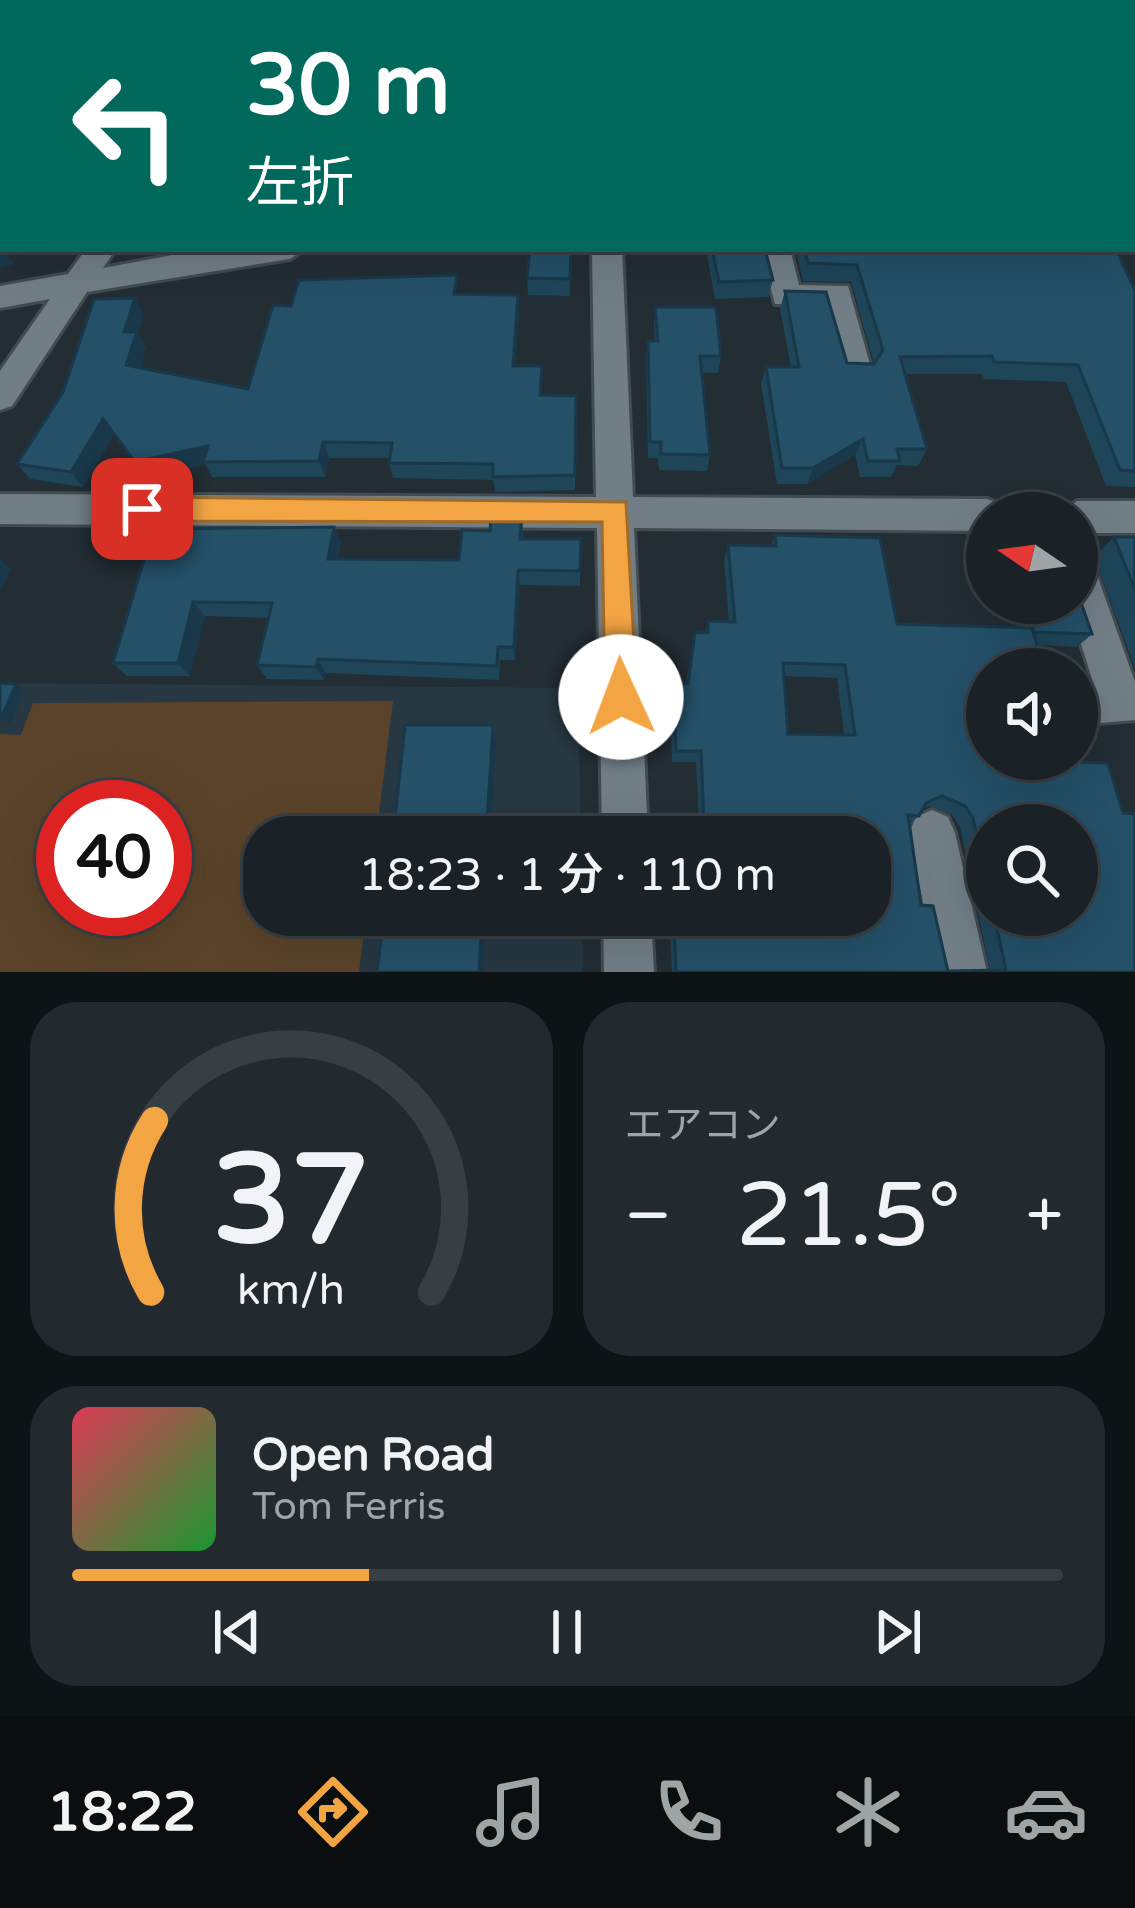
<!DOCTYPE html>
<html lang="ja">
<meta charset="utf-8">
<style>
body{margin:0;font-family:"Varela Round","Noto Sans JP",sans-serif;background:#232a2f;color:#f1f3f6;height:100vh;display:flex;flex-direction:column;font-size:45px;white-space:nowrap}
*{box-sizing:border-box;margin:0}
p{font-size:39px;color:#9fa4a7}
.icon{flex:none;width:66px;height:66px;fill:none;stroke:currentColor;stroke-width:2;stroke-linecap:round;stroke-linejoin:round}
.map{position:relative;height:972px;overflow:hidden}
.side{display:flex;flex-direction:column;gap:30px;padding:30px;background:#0e1315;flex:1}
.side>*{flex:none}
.banner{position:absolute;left:0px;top:0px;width:1137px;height:252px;box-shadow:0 12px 48px #0002,0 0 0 3px #383f44;background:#00695c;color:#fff;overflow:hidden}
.needle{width:78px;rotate:283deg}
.tools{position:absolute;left:966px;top:492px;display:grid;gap:24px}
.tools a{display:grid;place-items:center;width:132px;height:132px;border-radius:50%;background:#1a2227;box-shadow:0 12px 48px #0002,0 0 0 3px #383f44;font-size:60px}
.speed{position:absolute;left:36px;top:780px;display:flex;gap:24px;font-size:60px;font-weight:700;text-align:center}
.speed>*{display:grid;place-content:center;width:156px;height:156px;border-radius:50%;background:#1a2227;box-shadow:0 12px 48px #0002,0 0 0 3px #383f44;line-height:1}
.speed .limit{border:18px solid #d22;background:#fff;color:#111}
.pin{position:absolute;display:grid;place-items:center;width:102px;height:102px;color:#fff;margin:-51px;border-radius:24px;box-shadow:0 6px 18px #0006}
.me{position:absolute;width:132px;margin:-66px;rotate:358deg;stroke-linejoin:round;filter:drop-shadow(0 0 9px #0008)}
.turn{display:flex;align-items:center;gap:42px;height:252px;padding:0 48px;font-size:54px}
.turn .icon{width:156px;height:156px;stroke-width:2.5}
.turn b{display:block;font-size:84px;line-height:102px}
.big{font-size:90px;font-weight:600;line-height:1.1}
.side .tile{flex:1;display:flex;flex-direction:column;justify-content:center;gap:18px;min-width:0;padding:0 42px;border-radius:48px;background:#232a2f}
.side .dial{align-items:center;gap:0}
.dial svg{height:312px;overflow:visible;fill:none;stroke:#383f44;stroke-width:7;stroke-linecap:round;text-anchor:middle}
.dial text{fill:#f1f3f6;stroke:none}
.song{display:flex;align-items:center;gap:36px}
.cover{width:144px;height:144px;border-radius:18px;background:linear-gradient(135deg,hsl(350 70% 55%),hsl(130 70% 35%))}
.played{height:12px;border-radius:6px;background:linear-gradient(90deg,#f3a443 30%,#383f44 30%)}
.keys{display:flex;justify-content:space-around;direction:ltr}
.heat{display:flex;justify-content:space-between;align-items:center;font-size:66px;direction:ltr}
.side .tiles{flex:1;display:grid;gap:30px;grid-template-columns:1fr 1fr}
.tile:last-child{grid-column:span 2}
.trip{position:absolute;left:243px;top:816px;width:648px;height:120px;border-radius:48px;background:#1a2227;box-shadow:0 12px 48px #0002,0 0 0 3px #383f44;font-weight:600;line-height:120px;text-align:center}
.tabs{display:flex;height:192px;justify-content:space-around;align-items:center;background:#0a0e10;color:#9fa4a7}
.tabs .icon{width:84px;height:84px}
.tabs .selected{color:#f3a443}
.tabs b{font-size:54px;color:#f1f3f6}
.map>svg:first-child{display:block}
.built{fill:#273843;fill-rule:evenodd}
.green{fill:#5a4329;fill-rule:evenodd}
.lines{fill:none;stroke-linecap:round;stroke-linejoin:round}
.minor-casing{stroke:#424b50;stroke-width:6}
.minor{fill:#717e86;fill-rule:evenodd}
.wall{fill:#1f4559;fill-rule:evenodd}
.shaded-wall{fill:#193849}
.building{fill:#245068;stroke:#193849;stroke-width:3;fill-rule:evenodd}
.route{fill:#f3a443;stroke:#9e6b2c;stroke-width:3}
</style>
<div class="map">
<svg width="1135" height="972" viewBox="0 0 1135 972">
<rect width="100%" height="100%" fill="#222d34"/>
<path class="built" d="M 0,683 L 578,688 L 581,837 L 264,837 L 264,915 L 582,915 L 583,972 L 0,972 ZM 63,807 L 165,807 L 165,909 L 63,909 Z"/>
<path class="green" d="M 393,701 L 376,837 L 264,837 L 264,915 L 366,915 L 359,972 L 0,972 L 0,734 L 21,735 L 33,703 ZM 63,807 L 165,807 L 165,909 L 63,909 Z"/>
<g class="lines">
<defs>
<path id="minor" d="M 1134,49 L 1135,49 L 1135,64 L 1134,64 Z
M 1134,193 L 1135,193 L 1135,211 L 1134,211 Z
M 0,211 L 3,212 L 3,232 L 0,231 Z
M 86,249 L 116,249 L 103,268 L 205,249 L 305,249 L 290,259 L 87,292 L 12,406 L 0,410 L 0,371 L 50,299 L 0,308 L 0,286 L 68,274 Z
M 592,249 L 622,249 L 633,497 L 987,499 L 1000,504 L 1004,513 L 987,513 L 987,531 L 634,528 L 648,837 L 602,837 L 597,528 L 0,524 L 0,494 L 596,497 Z
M 760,249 L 790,249 L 799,285 L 848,286 L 871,368 L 867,377 L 843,377 L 824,305 L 775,304 Z
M 1077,501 L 1135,501 L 1135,533 L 1077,533 L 1077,513 L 1061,513 Z
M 1077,555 L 1091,560 L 1096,572 L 1135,682 L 1135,720 L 1077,725 L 1077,685 L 1094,685 L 1068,603 L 1077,603 Z
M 932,810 L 948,817 L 955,833 L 987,972 L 937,972 L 909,833 L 916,817 Z
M 603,915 L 651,915 L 654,972 L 604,972 Z"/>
</defs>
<use href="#minor" class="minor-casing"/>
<use href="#minor" class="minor"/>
</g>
<path class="wall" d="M 1013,0 L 1135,0 L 1134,4 L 1014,3 Z
M 571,249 L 570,296 L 528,295 L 527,278 Z
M 706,249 L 765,249 L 773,280 L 768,297 L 715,299 Z
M 795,249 L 1116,249 L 1135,291 L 1135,487 L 1106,486 L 1066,382 L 984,379 L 982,374 L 905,374 L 927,449 L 918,466 L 897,465 L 891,477 L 860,477 L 855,455 L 807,484 L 777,484 L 761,384 L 766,367 L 791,367 L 780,309 L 785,291 L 847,363 L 874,364 L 851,282 L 803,281 Z
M 459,294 L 518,295 L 519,312 L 515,366 L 542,366 L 542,395 L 576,396 L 575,490 L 495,492 L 493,480 L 393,478 L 389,463 L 390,458 L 329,458 L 325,477 L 212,477 L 205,464 L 146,478 L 114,435 L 83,487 L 30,479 L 17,464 L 144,315 L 138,334 L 146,348 L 140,368 L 248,389 L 291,306 Z
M 655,307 L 721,356 L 718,373 L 702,373 L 710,455 L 707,471 L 659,470 L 658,458 L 648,458 L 646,357 L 648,341 L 655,341 L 654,324 Z
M 522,516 L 523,539 L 581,539 L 580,586 L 520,585 L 515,660 L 500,660 L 499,680 L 326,673 L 324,680 L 267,679 L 257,665 L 268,618 L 205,616 L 190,676 L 127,676 L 113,663 L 153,529 L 334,527 L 341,543 L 338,559 L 459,560 L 490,531 Z
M 775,535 L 897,624 L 1017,627 L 1010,603 L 1077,603 L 1078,593 L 1092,634 L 1077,647 L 1038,645 L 987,669 L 1135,972 L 672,972 L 670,934 L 674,929 L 676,929 L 676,915 L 870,915 L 870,837 L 681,837 L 684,823 L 699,823 L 696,762 L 672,762 L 670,696 L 673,683 L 686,684 L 695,632 L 705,633 L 708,621 L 729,622 L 724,561 L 728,545 L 771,546 ZM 784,676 L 837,678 L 844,734 L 788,734 ZM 930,806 L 952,815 L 960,827 L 990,971 L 948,971 L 921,905 L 909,824 L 919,816 L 923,809 ZM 987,825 L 1077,915 L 987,915 Z
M 1114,537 L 1135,537 L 1135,669 L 1094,557 Z"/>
<path class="shaded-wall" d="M 0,243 L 3,249 L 14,264 L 0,268 Z
M 518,295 L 519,312 L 514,382 L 513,366 Z
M 135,298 L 144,315 L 138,334 L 146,348 L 136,382 L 126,365 L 124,332 Z
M 103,419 L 114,435 L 83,487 L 71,472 Z
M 863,439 L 855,455 L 807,484 L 813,468 Z
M 323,442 L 329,458 L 325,477 L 319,461 Z
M 208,446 L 203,462 L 205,464 L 146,478 L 135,462 Z
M 334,527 L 341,543 L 335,575 L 328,559 Z
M 0,559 L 11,569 L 0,592 Z
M 518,570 L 520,585 L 515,660 L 514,647 Z
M 193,602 L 205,616 L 190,676 L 178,663 Z
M 318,659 L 326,673 L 324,680 L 316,667 Z
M 16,684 L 24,690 L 10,723 L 1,718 Z
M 493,725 L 496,741 L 491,837 L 486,837 Z
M 482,915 L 486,915 L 483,972 L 479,972 Z"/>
<path class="building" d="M 627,0 L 687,0 L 688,3 L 627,3 Z
M 736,0 L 972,0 L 974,3 L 737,3 Z
M 1028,0 L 1113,0 L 1114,3 L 1030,3 Z
M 530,249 L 571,249 L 570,279 L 527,278 Z
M 712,249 L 765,249 L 773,280 L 719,282 Z
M 804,249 L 1116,249 L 1135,291 L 1135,471 L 1120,470 L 1078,365 L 994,362 L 992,356 L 900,357 L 927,449 L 897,449 L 900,461 L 868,461 L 863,439 L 813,468 L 782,468 L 766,367 L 799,367 L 785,291 L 826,292 L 847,363 L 874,364 L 883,350 L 857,265 L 808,263 Z
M 457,275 L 454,294 L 518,295 L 513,366 L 542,366 L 540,395 L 576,396 L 575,475 L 493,477 L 493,464 L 389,463 L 392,443 L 323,442 L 319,461 L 203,462 L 208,446 L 135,462 L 103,419 L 71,472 L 17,464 L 63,392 L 94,299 L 135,298 L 124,332 L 137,332 L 126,365 L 248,389 L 273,305 L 291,306 L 299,280 Z
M 655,307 L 716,307 L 721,356 L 700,356 L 710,455 L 661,454 L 661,442 L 650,442 L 648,341 L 658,341 Z
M 491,516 L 522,516 L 520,539 L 581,539 L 580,571 L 518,570 L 514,647 L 498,647 L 497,666 L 318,659 L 316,667 L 257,665 L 272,603 L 193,602 L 178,663 L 113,663 L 153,529 L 334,527 L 328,559 L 459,560 L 462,530 L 490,531 Z
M 775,535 L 880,538 L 897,624 L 1032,628 L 1044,669 L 987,669 L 987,759 L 1070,759 L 1071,762 L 1108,763 L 1123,813 L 1135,814 L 1135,972 L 676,972 L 674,929 L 681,929 L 680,915 L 870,915 L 870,837 L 685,837 L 684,823 L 704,823 L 701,751 L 676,751 L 673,683 L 688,684 L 695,632 L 708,633 L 708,621 L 735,622 L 728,545 L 776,546 ZM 783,663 L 845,665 L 855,735 L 788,734 ZM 942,796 L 965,806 L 973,818 L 987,882 L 987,825 L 1077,825 L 1077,915 L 994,915 L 1006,970 L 948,971 L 933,906 L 921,905 L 908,815 L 919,816 L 926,803 Z
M 1114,537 L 1135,537 L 1135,590 Z
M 1077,544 L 1086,544 L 1086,585 L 1077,591 L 1092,634 L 1034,632 L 1026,603 L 1077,603 Z
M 0,683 L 16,684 L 1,718 L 0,717 Z
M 405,725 L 493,725 L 486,837 L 393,837 Z
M 384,915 L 482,915 L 479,972 L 377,972 Z"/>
<path class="route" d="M 142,497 L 626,502 L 637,697 L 632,708 L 621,712 L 610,708 L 605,697 L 602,522 L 142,521 L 128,509 Z"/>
</svg>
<div class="tools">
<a><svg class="needle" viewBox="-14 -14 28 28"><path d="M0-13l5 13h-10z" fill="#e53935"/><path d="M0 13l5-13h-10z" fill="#9fa4a7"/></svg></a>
<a><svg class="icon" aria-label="sound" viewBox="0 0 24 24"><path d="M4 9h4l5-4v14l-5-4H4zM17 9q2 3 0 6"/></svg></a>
<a><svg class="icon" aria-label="search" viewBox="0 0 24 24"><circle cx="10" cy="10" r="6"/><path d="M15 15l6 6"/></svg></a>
</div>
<div class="speed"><div class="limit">40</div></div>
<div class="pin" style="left:142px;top:509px;background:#d93025"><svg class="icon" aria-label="arrive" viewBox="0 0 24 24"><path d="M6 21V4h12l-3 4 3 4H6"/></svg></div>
<svg class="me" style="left:621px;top:697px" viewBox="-20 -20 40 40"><circle r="19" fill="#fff"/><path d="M0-13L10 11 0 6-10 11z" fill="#f3a443"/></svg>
<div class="trip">18:23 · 1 分 · 110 m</div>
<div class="banner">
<div class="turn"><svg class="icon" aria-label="left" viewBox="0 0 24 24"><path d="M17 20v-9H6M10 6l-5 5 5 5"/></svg><div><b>30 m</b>左折</div></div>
</div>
</div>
<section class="side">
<div class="tiles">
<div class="tile dial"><svg viewBox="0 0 100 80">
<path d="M14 69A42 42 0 1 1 86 69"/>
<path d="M14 69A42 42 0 0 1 15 25" stroke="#f3a443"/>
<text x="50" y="56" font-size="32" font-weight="700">37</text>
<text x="50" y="72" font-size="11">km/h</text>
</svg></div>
<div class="tile"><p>エアコン</p>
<div class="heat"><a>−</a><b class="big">21.5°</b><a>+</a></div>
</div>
<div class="tile">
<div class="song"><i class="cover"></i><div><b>Open Road</b><p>Tom Ferris</p></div></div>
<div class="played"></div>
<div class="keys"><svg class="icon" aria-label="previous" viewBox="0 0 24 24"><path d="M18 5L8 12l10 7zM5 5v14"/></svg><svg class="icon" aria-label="pause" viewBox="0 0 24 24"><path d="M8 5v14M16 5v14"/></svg><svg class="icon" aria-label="next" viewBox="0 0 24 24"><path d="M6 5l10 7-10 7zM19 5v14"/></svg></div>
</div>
</div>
</section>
<nav class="tabs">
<b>18:22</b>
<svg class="icon selected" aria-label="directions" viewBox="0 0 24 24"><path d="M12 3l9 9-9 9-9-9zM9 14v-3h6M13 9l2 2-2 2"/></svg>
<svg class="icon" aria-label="music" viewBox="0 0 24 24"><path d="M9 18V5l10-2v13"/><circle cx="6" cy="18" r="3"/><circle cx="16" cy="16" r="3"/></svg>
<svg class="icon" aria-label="phone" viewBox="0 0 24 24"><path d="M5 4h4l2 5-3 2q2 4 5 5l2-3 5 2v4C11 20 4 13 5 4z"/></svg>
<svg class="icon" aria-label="climate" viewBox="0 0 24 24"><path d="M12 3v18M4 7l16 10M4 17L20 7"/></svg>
<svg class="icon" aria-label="car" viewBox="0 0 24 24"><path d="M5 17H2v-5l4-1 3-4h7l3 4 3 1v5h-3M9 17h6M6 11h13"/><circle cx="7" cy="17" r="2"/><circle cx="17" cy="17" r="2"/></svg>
</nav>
